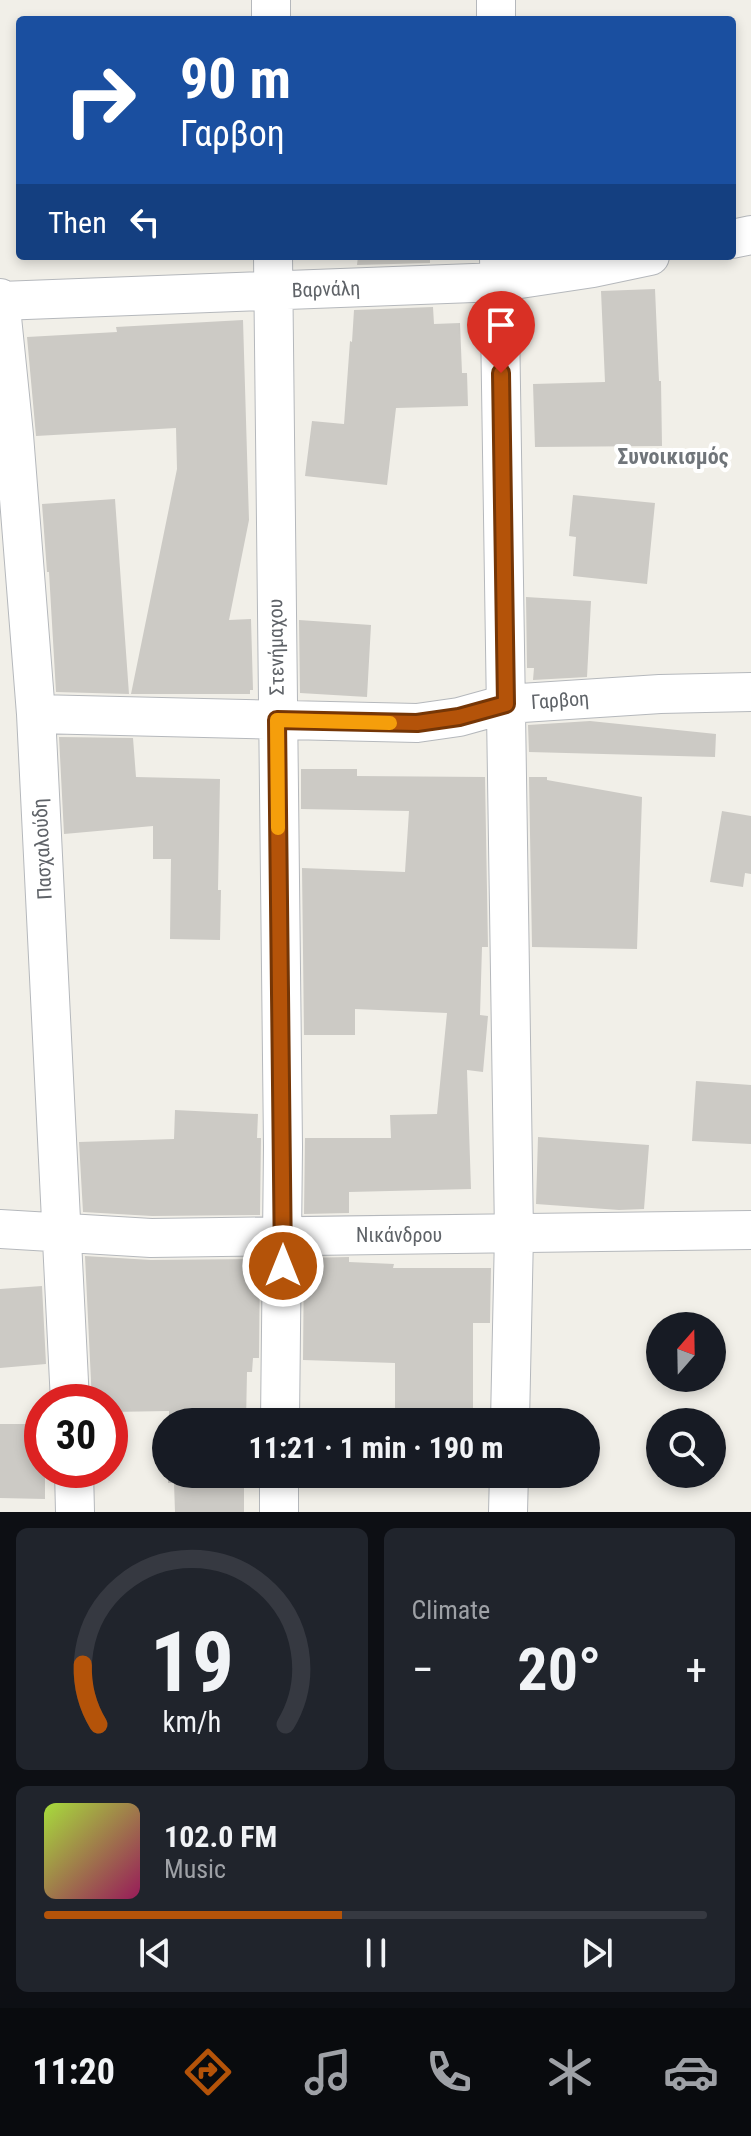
<!DOCTYPE html>
<meta charset="utf-8">
<style>
body{margin:0;font-family:"Roboto Condensed",sans-serif;background:#20242c;color:#f1f3f6;height:100vh;display:flex;flex-direction:column;font-size:30px;white-space:nowrap}
*{box-sizing:border-box;margin:0}
p{font-size:26px;color:#9ea1a6}
.icon{flex:none;width:44px;height:44px;fill:none;stroke:currentColor;stroke-width:2;stroke-linecap:round;stroke-linejoin:round}
.map{position:relative;height:1512px;overflow:hidden}
.sheet{display:flex;flex-direction:column;gap:16px;padding:16px;background:#0d0f14;flex:1}
.sheet>*{flex:none}
.hud{position:absolute;left:16px;top:16px;width:720px;height:244px;border-radius:8px;box-shadow:0 4px 12px #0003;background:#1a4fa0;color:#fff;overflow:hidden}
.needle{width:52px;rotate:20deg}
.tools{position:absolute;left:646px;top:1312px;display:grid;gap:16px}
.tools a{display:grid;place-items:center;width:80px;height:80px;border-radius:50%;background:#171b24;box-shadow:0 4px 12px #0003;font-size:40px}
.speed{position:absolute;left:24px;top:1384px;display:flex;gap:16px;font-size:40px;font-weight:700;text-align:center}
.speed>*{display:grid;place-content:center;width:104px;height:104px;border-radius:50%;background:#171b24;box-shadow:0 4px 12px #0003;line-height:1}
.speed .limit{border:12px solid #d22;background:#fff;color:#111}
.pin{position:absolute;display:grid;place-items:center;width:68px;height:68px;color:#fff;margin:-82px -34px;border-radius:50% 50% 50% 0;rotate:-45deg;box-shadow:0 0 8px #0007}
.pin .icon{rotate:45deg}
.me{position:absolute;width:88px;margin:-44px;rotate:0deg;stroke-linejoin:round;filter:drop-shadow(0 0 6px #0008)}
.turn{display:flex;align-items:center;gap:28px;height:168px;padding:0 32px;font-size:36px}
.turn .icon{width:104px;height:104px;stroke-width:2.5}
.turn b{display:block;font-size:56px;line-height:68px}
.then{display:flex;align-items:center;height:76px;padding:0 32px;background:#0003;gap:16px;font-size:30px}
.big{font-size:60px;font-weight:700;line-height:1.1}
.sheet .tile{flex:1;display:flex;flex-direction:column;justify-content:center;gap:12px;min-width:0;padding:0 28px;border-radius:12px;background:#20242c}
.sheet .dial{align-items:center;gap:0}
.dial svg{height:208px;overflow:visible;fill:none;stroke:#363941;stroke-width:7;stroke-linecap:round;text-anchor:middle}
.dial text{fill:#f1f3f6;stroke:none}
.song{display:flex;align-items:center;gap:24px}
.cover{width:96px;height:96px;border-radius:12px;background:linear-gradient(135deg,hsl(80 70% 55%),hsl(330 70% 35%))}
.played{height:8px;border-radius:4px;background:linear-gradient(90deg,#b45309 45%,#363941 45%)}
.keys{display:flex;justify-content:space-around;direction:ltr}
.heat{display:flex;justify-content:space-between;align-items:center;font-size:44px;direction:ltr}
.sheet .tiles{flex:1;display:grid;gap:16px;grid-template-columns:1fr 1fr}
.tile:last-child{grid-column:span 2}
.trip{position:absolute;left:152px;top:1408px;width:448px;height:80px;border-radius:40px;background:#171b24;box-shadow:0 4px 12px #0003;font-weight:700;line-height:80px;text-align:center}
.menu{display:flex;height:128px;justify-content:space-around;align-items:center;background:#090b0e;color:#9ea1a6}
.menu .icon{width:56px;height:56px}
.menu .selected{color:#b45309}
.menu b{font-size:36px;color:#f1f3f6}
.map>svg:first-child{display:block}
.building{fill:#cccac5}
.lines{fill:none;stroke-linecap:round;stroke-linejoin:round}
.minor-casing{stroke:#b5b8bc;stroke-width:40}
.minor{stroke:#fff;stroke-width:38}
.route-casing{stroke:#753606;stroke-width:20}
.route{stroke:#b45309;stroke-width:14}
.slow{stroke:#f59e0b;stroke-width:14}
.labels{text-anchor:middle;stroke-width:8;stroke-linejoin:round;paint-order:stroke}
.street-label{font-size:20px;fill:#5f6368;stroke:#fff}
.neighbourhood-label{font-size:22px;font-weight:bold;fill:#70757a;stroke:#fff}
</style>
<div class="map">
<svg width="751" height="1512" viewBox="0 0 751 1512">
<rect width="100%" height="100%" fill="#f1efe8"/>
<path class="building" d="M 358,256 L 430,256 L 430,263 L 357,265 Z
M 655,289 L 659,381 L 661,381 L 662,446 L 535,447 L 533,384 L 605,382 L 601,291 Z
M 433,307 L 434,324 L 460,323 L 462,373 L 467,373 L 468,406 L 396,408 L 387,485 L 305,476 L 312,421 L 344,424 L 350,341 L 352,342 L 354,310 Z
M 243,320 L 249,520 L 229,620 L 251,619 L 253,690 L 250,690 L 250,694 L 131,694 L 177,469 L 176,428 L 36,436 L 27,337 L 117,332 L 116,327 Z
M 573,495 L 655,503 L 647,584 L 573,576 L 576,537 L 569,536 Z
M 115,499 L 129,694 L 56,692 L 49,572 L 47,572 L 42,504 Z
M 526,597 L 591,601 L 587,677 L 533,680 L 534,668 L 527,668 Z
M 299,620 L 371,625 L 367,697 L 300,693 Z
M 590,721 L 716,734 L 715,757 L 529,752 L 528,725 Z
M 59,737 L 133,738 L 136,777 L 220,779 L 218,890 L 221,890 L 220,940 L 170,939 L 171,859 L 153,859 L 153,826 L 64,834 Z
M 301,769 L 357,769 L 357,776 L 485,777 L 488,947 L 482,947 L 480,1015 L 488,1016 L 483,1072 L 467,1070 L 471,1189 L 349,1192 L 349,1213 L 304,1214 L 305,1138 L 391,1138 L 390,1115 L 437,1114 L 447,1013 L 355,1009 L 355,1035 L 304,1035 L 302,868 L 405,872 L 409,811 L 301,809 Z
M 529,777 L 547,777 L 547,780 L 642,797 L 637,949 L 532,947 Z
M 722,811 L 751,816 L 751,874 L 745,873 L 743,887 L 710,882 Z
M 696,1081 L 751,1085 L 751,1144 L 692,1141 Z
M 175,1110 L 258,1114 L 257,1138 L 261,1138 L 260,1215 L 152,1216 L 83,1212 L 79,1142 L 174,1139 Z
M 538,1137 L 649,1145 L 644,1209 L 619,1210 L 536,1204 Z
M 85,1256 L 151,1260 L 260,1259 L 259,1358 L 253,1358 L 252,1372 L 247,1372 L 246,1422 L 169,1422 L 169,1411 L 110,1412 L 110,1402 L 92,1402 Z
M 349,1257 L 349,1262 L 394,1264 L 393,1268 L 491,1268 L 490,1323 L 473,1323 L 473,1422 L 395,1422 L 395,1363 L 303,1360 L 304,1258 Z
M 42,1286 L 46,1364 L 0,1368 L 0,1289 Z
M 0,1424 L 42,1424 L 42,1470 L 45,1470 L 45,1499 L 0,1498 Z
M 168,1474 L 244,1474 L 244,1512 L 175,1512 L 174,1483 L 168,1483 Z"/>
<g class="lines">
<defs>
<path id="minor" d="M 271,0 L 271,20
M 496,0 L 496,20
M 732,239 L 751,235
M 273,256 L 283,1147 L 280,1422
M 499,256 L 514,1234 L 510,1422
M 0,298 L 14,435 L 36,714 L 70,1402
M 0,301 L 500,282 L 593,268 L 650,256
M 36,714 L 417,723 L 459,717 L 506,704 L 660,694 L 751,692
M 0,1229 L 151,1238 L 751,1230
M 74,1470 L 75,1512
M 279,1512 L 279,1474
M 508,1512 L 509,1474"/>
</defs>
<use href="#minor" class="minor-casing"/>
<use href="#minor" class="minor"/>
</g>
<g class="lines">
<defs>
<path id="route" d="M 283,1266 L 277,720 L 417,723 L 459,717 L 506,704 L 501,373"/>
</defs>
<use href="#route" class="route-casing"/>
<use href="#route" class="route"/>
<path class="slow" d="M 278,828 L 277,720 L 390,723"/>
</g>
<g class="labels">
<g class="street-label">
<text transform="translate(326 289) rotate(-2)" y="7">Βαρνάλη</text>
<text transform="translate(276 647) rotate(-91)" y="7">Στενήμαχου</text>
<text transform="translate(560 700) rotate(-4)" y="7">Γαρβοη</text>
<text transform="translate(42 849) rotate(-93)" y="7">Πασχαλούδη</text>
<text x="399" y="1242">Νικάνδρου</text>
</g>
<g class="neighbourhood-label">
<text x="673" y="464">Συνοικισμός</text>
</g>
</g>
</svg>
<div class="tools">
<a><svg class="needle" viewBox="-14 -14 28 28"><path d="M0-13l5 13h-10z" fill="#e53935"/><path d="M0 13l5-13h-10z" fill="#9ea1a6"/></svg></a>
<a><svg class="icon" aria-label="search" viewBox="0 0 24 24"><circle cx="10" cy="10" r="6"/><path d="M15 15l6 6"/></svg></a>
</div>
<div class="speed"><div class="limit">30</div></div>
<div class="pin" style="left:501px;top:373px;background:#d93025"><svg class="icon" aria-label="arrive" viewBox="0 0 24 24"><path d="M6 21V4h12l-3 4 3 4H6"/></svg></div>
<svg class="me" style="left:283px;top:1266px" viewBox="-20 -20 40 40"><circle r="17" fill="#b45309" stroke="#fff" stroke-width="3"/><path d="M0-11L8 9 0 5-8 9z" fill="#fff"/></svg>
<div class="trip">11:21 · 1 min · 190 m</div>
<div class="hud">
<div class="turn"><svg class="icon" aria-label="right" viewBox="0 0 24 24"><path d="M7 20v-9h11M14 6l5 5-5 5"/></svg><div><b>90 m</b>Γαρβοη</div></div>
<div class="then">Then<svg class="icon" aria-label="left" viewBox="0 0 24 24"><path d="M17 20v-9H6M10 6l-5 5 5 5"/></svg></div>
</div>
</div>
<section class="sheet">
<div class="tiles">
<div class="tile dial"><svg viewBox="0 0 100 80">
<path d="M14 69A42 42 0 1 1 86 69"/>
<path d="M14 69A42 42 0 0 1 8 46" stroke="#b45309"/>
<text x="50" y="56" font-size="32" font-weight="700">19</text>
<text x="50" y="72" font-size="11">km/h</text>
</svg></div>
<div class="tile"><p>Climate</p>
<div class="heat"><a>−</a><b class="big">20°</b><a>+</a></div>
</div>
<div class="tile">
<div class="song"><i class="cover"></i><div><b>102.0 FM</b><p>Music</p></div></div>
<div class="played"></div>
<div class="keys"><svg class="icon" aria-label="previous" viewBox="0 0 24 24"><path d="M18 5L8 12l10 7zM5 5v14"/></svg><svg class="icon" aria-label="pause" viewBox="0 0 24 24"><path d="M8 5v14M16 5v14"/></svg><svg class="icon" aria-label="next" viewBox="0 0 24 24"><path d="M6 5l10 7-10 7zM19 5v14"/></svg></div>
</div>
</div>
</section>
<nav class="menu">
<b>11:20</b>
<svg class="icon selected" aria-label="directions" viewBox="0 0 24 24"><path d="M12 3l9 9-9 9-9-9zM9 14v-3h6M13 9l2 2-2 2"/></svg>
<svg class="icon" aria-label="music" viewBox="0 0 24 24"><path d="M9 18V5l10-2v13"/><circle cx="6" cy="18" r="3"/><circle cx="16" cy="16" r="3"/></svg>
<svg class="icon" aria-label="phone" viewBox="0 0 24 24"><path d="M5 4h4l2 5-3 2q2 4 5 5l2-3 5 2v4C11 20 4 13 5 4z"/></svg>
<svg class="icon" aria-label="climate" viewBox="0 0 24 24"><path d="M12 3v18M4 7l16 10M4 17L20 7"/></svg>
<svg class="icon" aria-label="car" viewBox="0 0 24 24"><path d="M5 17H2v-5l4-1 3-4h7l3 4 3 1v5h-3M9 17h6M6 11h13"/><circle cx="7" cy="17" r="2"/><circle cx="17" cy="17" r="2"/></svg>
</nav>
